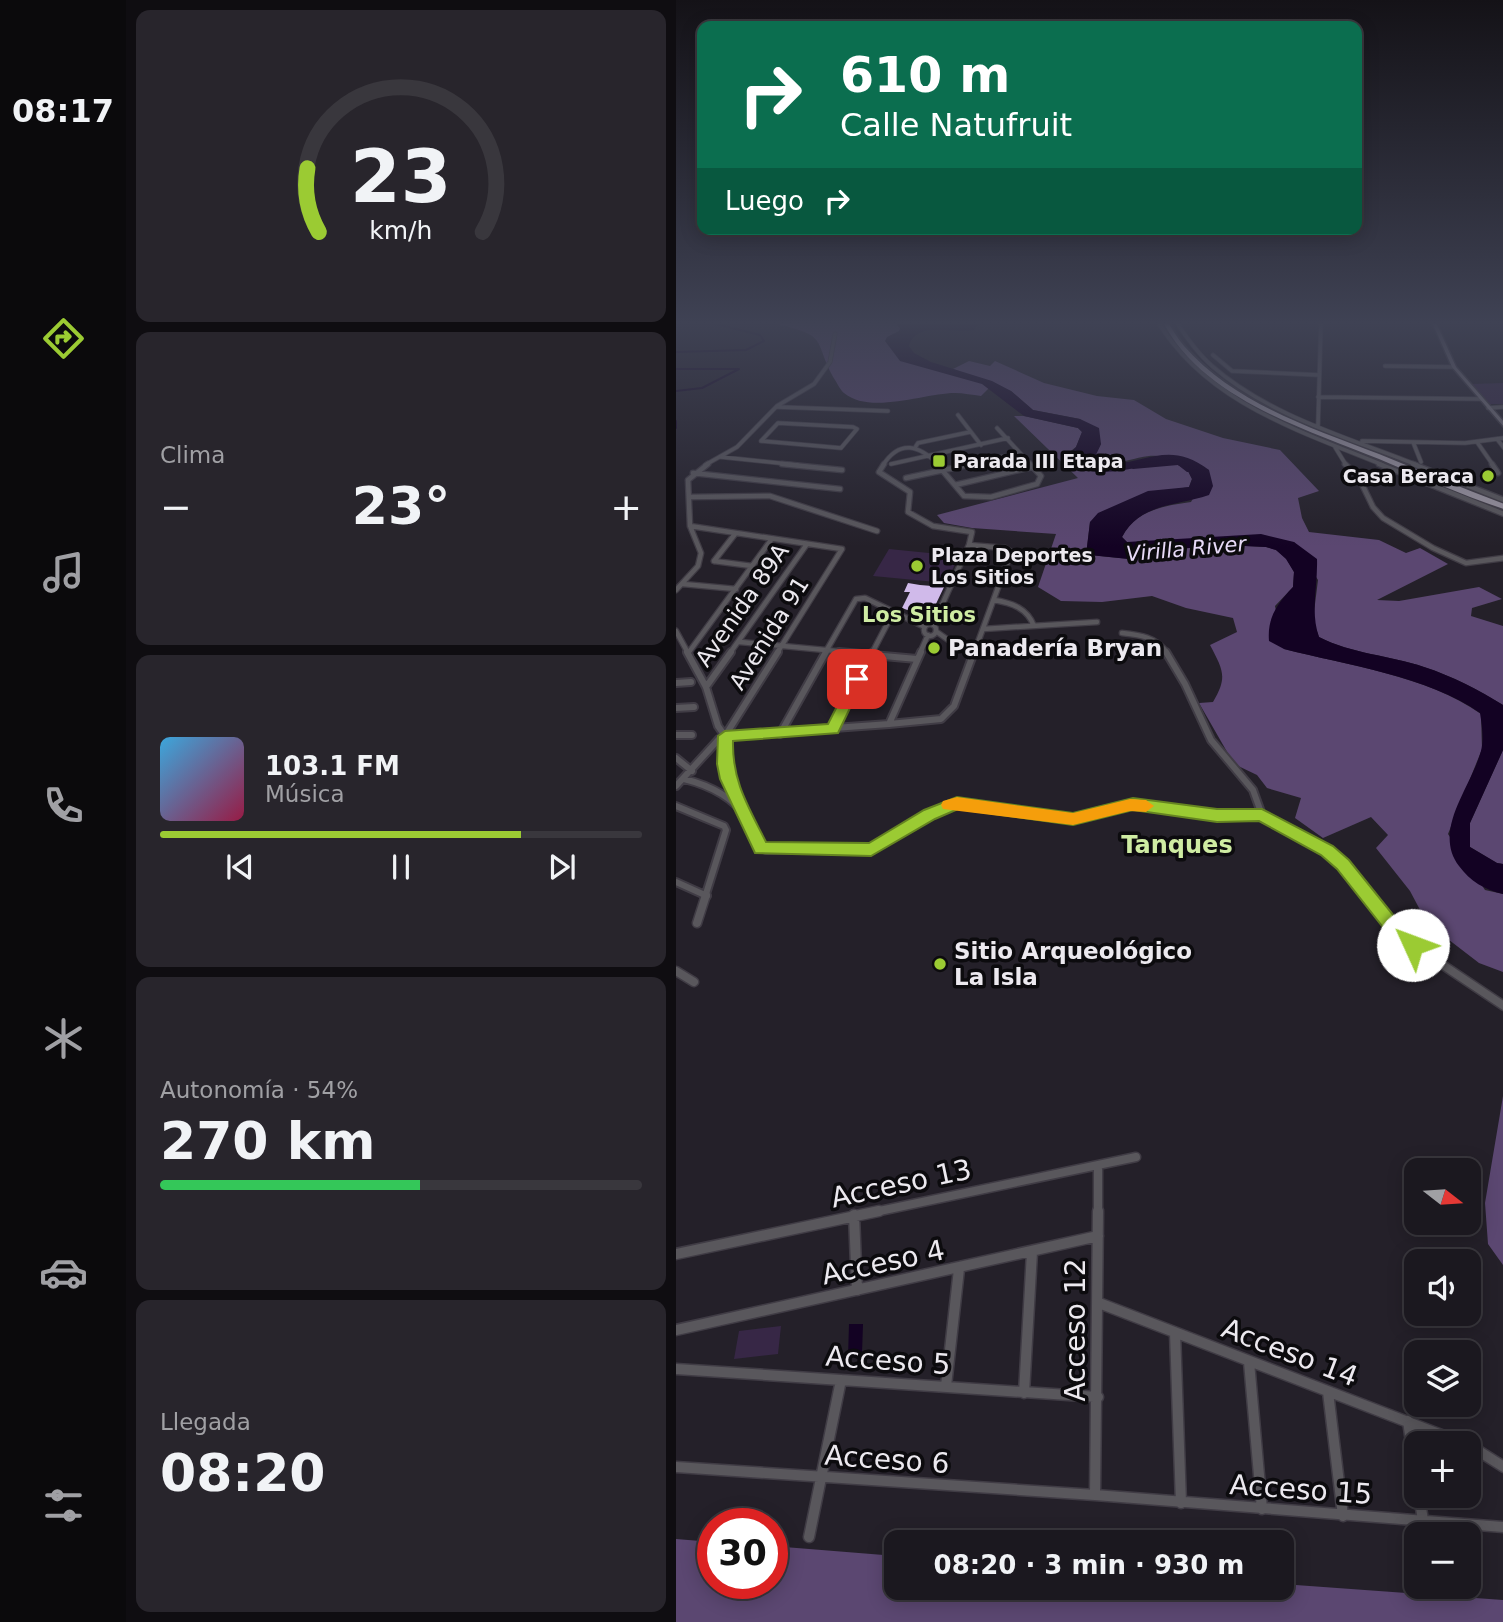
<!DOCTYPE html>
<html lang="es">
<meta charset="utf-8">
<style>
body{margin:0;font-family:"DejaVu Sans",sans-serif;background:#28252c;color:#f1f3f6;height:100vh;display:flex;flex-direction:column;font-size:26px;white-space:nowrap}
*{box-sizing:border-box;margin:0}
p{font-size:23px;color:#a0a0a4}
.icon{flex:none;width:38px;height:38px;fill:none;stroke:currentColor;stroke-width:2;stroke-linecap:round;stroke-linejoin:round}
.map{position:relative;flex:1;overflow:hidden}
.sheet{display:flex;flex-direction:column;gap:10px;padding:10px;background:#0f0d11;width:550px}
.sheet>*{flex:none}
.banner{position:absolute;left:21px;top:21px;width:665px;height:214px;border-radius:14px;box-shadow:0 4px 18px #0003,0 0 0 2px #39373d;background:#0b6e4f;color:#fff;overflow:hidden}
.needle{width:46px;rotate:107deg}
.buttons{position:absolute;left:728px;top:1158px;display:grid;gap:14px}
.buttons a{display:grid;place-items:center;width:77px;height:77px;border-radius:14px;background:#1b181f;box-shadow:0 4px 18px #0003,0 0 0 2px #39373d;font-size:35px}
.speed{position:absolute;left:21px;top:1508px;display:flex;gap:14px;font-size:35px;font-weight:700;text-align:center}
.speed>*{display:grid;place-content:center;width:91px;height:91px;border-radius:50%;background:#1b181f;box-shadow:0 4px 18px #0003,0 0 0 2px #39373d;line-height:1}
.speed .limit{border:10px solid #d22;background:#fff;color:#111}
.pin{position:absolute;display:grid;place-items:center;width:60px;height:60px;color:#fff;margin:-30px;border-radius:14px;box-shadow:0 4px 10px #0006}
.me{position:absolute;width:77px;margin:-38px;rotate:313deg;stroke-linejoin:round;filter:drop-shadow(0 0 5px #0008)}
.turn{display:flex;align-items:center;gap:24px;height:147px;padding:0 28px;font-size:32px}
.turn .icon{width:91px;height:91px;stroke-width:2.5}
.turn b{display:block;font-size:49px;line-height:60px}
.then{display:flex;align-items:center;height:66px;padding:0 28px;background:#0003;gap:14px;font-size:26px}
.big{font-size:52px;font-weight:700;line-height:1.1}
.sheet .card{flex:1;display:flex;flex-direction:column;justify-content:center;gap:10px;min-width:0;padding:0 24px;border-radius:14px;background:#28252c}
.sheet .dial{align-items:center;gap:0}
.dial svg{height:182px;overflow:visible;fill:none;stroke:#39373d;stroke-width:7;stroke-linecap:round;text-anchor:middle}
.dial text{fill:#f1f3f6;stroke:none}
.song{display:flex;align-items:center;gap:21px}
.cover{width:84px;height:84px;border-radius:10px;background:linear-gradient(135deg,hsl(200 70% 55%),hsl(340 70% 35%))}
.played{height:7px;border-radius:4px;background:linear-gradient(90deg,#9bcb33 75%,#39373d 75%)}
.keys{display:flex;justify-content:space-around;direction:ltr}
.heat{display:flex;justify-content:space-between;align-items:center;font-size:38px;direction:ltr}
.charge{height:10px;border-radius:5px;background:linear-gradient(90deg,#34c759 54%,#39373d 0)}
.trip{position:absolute;left:208px;top:1530px;width:410px;height:70px;border-radius:14px;background:#1b181f;box-shadow:0 4px 18px #0003,0 0 0 2px #39373d;font-weight:700;line-height:70px;text-align:center}
main{display:flex;flex:1;min-height:0}
.tabs{display:flex;flex-direction:column;width:126px;justify-content:space-around;align-items:center;background:#0b0a0c;color:#a0a0a4}
.tabs .icon{width:49px;height:49px}
.tabs .selected{color:#9bcb33}
.tabs b{font-size:32px;color:#f1f3f6}
.map>svg:first-child{display:block}
.green{fill:#372746}
.forest{fill:#5b4771}
.water{fill:#130223}
.lines{fill:none;stroke-linecap:round;stroke-linejoin:round}
.stream{stroke:#130223;stroke-width:2}
.river{fill:#130223;fill-rule:evenodd}
.building{fill:#d0baea}
.minor-far4-casing{stroke:#403c45;stroke-width:5}
.minor-far3-casing{stroke:#403c45;stroke-width:7}
.minor-far2-casing{stroke:#403c45;stroke-width:10}
.minor-far1-casing{stroke:#403c45;stroke-width:11}
.minor-casing{stroke:#403c45;stroke-width:13}
.secondary-casing{stroke:#403c45;stroke-width:3}
.trunk-casing{stroke:#403c45;stroke-width:4}
.minor-far4{stroke:#59575c;stroke-width:3.5}
.minor-far3{stroke:#59575c;stroke-width:4.5}
.minor-far2{stroke:#59575c;stroke-width:6}
.minor-far1{stroke:#59575c;stroke-width:8}
.minor{stroke:#59575c;stroke-width:10}
.secondary{fill:#79757d;fill-rule:evenodd}
.trunk{fill:#9c96a2;fill-rule:evenodd}
.route{fill:#9bcb33;stroke:#658421;stroke-width:2}
.slow{fill:#f59e0b}
.poi-dot{fill:#9bcb33;stroke:#0c0b0e;stroke-width:2.5}
.labels{text-anchor:middle;stroke-width:7;stroke-linejoin:round;paint-order:stroke}
.far-poi-label{font-size:19px;font-weight:bold;fill:#ece9ef;stroke:#0c0b0e;text-anchor:start}
.far-water-label{font-size:21px;font-style:italic;fill:#e8dbf8;stroke:#0c0b0e}
.far-neighbourhood-label{font-size:21px;font-weight:bold;fill:#cfeca3;stroke:#0c0b0e}
.street-label{font-size:23px;fill:#ece9ef;stroke:#0c0b0e}
.poi-label{font-size:23px;font-weight:bold;fill:#ece9ef;stroke:#0c0b0e;text-anchor:start}
.neighbourhood-label{font-size:24px;font-weight:bold;fill:#cfeca3;stroke:#0c0b0e}
.near-street-label{font-size:28px;fill:#ece9ef;stroke:#0c0b0e}
</style>
<main>
<nav class="tabs">
<b>08:17</b>
<svg class="icon selected" aria-label="directions" viewBox="0 0 24 24"><path d="M12 3l9 9-9 9-9-9zM9 14v-3h6M13 9l2 2-2 2"/></svg>
<svg class="icon" aria-label="music" viewBox="0 0 24 24"><path d="M9 18V5l10-2v13"/><circle cx="6" cy="18" r="3"/><circle cx="16" cy="16" r="3"/></svg>
<svg class="icon" aria-label="phone" viewBox="0 0 24 24"><path d="M5 4h4l2 5-3 2q2 4 5 5l2-3 5 2v4C11 20 4 13 5 4z"/></svg>
<svg class="icon" aria-label="climate" viewBox="0 0 24 24"><path d="M12 3v18M4 7l16 10M4 17L20 7"/></svg>
<svg class="icon" aria-label="car" viewBox="0 0 24 24"><path d="M5 17H2v-5l4-1 3-4h7l3 4 3 1v5h-3M9 17h6M6 11h13"/><circle cx="7" cy="17" r="2"/><circle cx="17" cy="17" r="2"/></svg>
<svg class="icon" aria-label="filters" viewBox="0 0 24 24"><path d="M4 7h16M4 17h16"/><circle cx="9" cy="7" r="2"/><circle cx="15" cy="17" r="2"/></svg>
</nav>
<section class="sheet">
<div class="card dial"><svg viewBox="0 0 100 80">
<path d="M14 69A42 42 0 1 1 86 69"/>
<path d="M14 69A42 42 0 0 1 9 41" stroke="#9bcb33"/>
<text x="50" y="56" font-size="32" font-weight="700">23</text>
<text x="50" y="72" font-size="11">km/h</text>
</svg></div>
<div class="card"><p>Clima</p>
<div class="heat"><a>−</a><b class="big">23°</b><a>+</a></div>
</div>
<div class="card">
<div class="song"><i class="cover"></i><div><b>103.1 FM</b><p>Música</p></div></div>
<div class="played"></div>
<div class="keys"><svg class="icon" aria-label="previous" viewBox="0 0 24 24"><path d="M18 5L8 12l10 7zM5 5v14"/></svg><svg class="icon" aria-label="pause" viewBox="0 0 24 24"><path d="M8 5v14M16 5v14"/></svg><svg class="icon" aria-label="next" viewBox="0 0 24 24"><path d="M6 5l10 7-10 7zM19 5v14"/></svg></div>
</div>
<div class="card"><p>Autonomía · 54%</p><b class="big">270 km</b><div class="charge"></div></div>
<div class="card"><p>Llegada</p><b class="big">08:20</b></div>
</section>
<div class="map">
<svg width="828" height="1622" viewBox="0 0 828 1622">
<rect width="100%" height="100%" fill="#242029"/>
<path class="green" d="M 827,383 L 827,404 L 814,404 L 796,384 Z
M 213,549 L 283,556 L 270,583 L 197,576 Z
M 105,1326 L 102,1354 L 58,1359 L 63,1331 Z"/>
<path class="forest" d="M 102,320 L 235,320 L 231,354 L 315,386 L 305,396 C 297,395 287,393 279,393 C 249,393 194,415 168,393 C 165,391 161,383 159,380 C 137,342 154,336 104,325 Z
M 293,361 L 314,366 L 319,361 L 368,383 L 421,396 L 458,400 L 490,419 L 547,438 L 604,450 L 643,491 L 622,498 L 626,518 L 633,532 L 703,540 L 730,553 L 744,548 L 772,564 L 701,600 L 723,601 L 803,587 L 826,599 L 796,608 L 795,616 L 827,626 L 827,705 C 803,690 776,676 748,667 C 713,655 676,654 643,637 L 637,620 L 642,580 L 618,542 L 451,542 L 446,537 C 460,510 487,506 515,502 L 533,470 C 518,466 487,454 473,456 C 451,459 440,467 417,459 L 425,444 L 404,419 L 357,410 L 335,391 L 277,369 Z
M 338,416 L 348,416 L 402,428 L 406,432 L 400,447 L 392,453 L 401,467 C 441,475 455,467 493,461 L 511,469 L 516,479 L 513,487 L 501,489 L 414,522 L 411,547 L 413,555 L 453,559 L 501,549 L 549,545 L 590,547 L 600,550 L 610,558 L 618,572 L 617,587 L 599,606 L 608,649 C 670,665 752,676 805,714 L 806,749 L 772,834 L 809,890 L 827,894 L 827,972 L 803,963 L 751,923 L 734,891 L 700,848 L 712,835 L 695,817 L 647,838 L 619,818 L 625,798 L 591,788 L 581,775 L 558,764 L 523,703 L 537,702 C 552,677 547,670 534,645 L 561,632 L 557,618 L 510,608 L 476,596 L 426,602 L 385,601 L 362,587 L 380,534 L 296,528 L 268,523 L 261,515 L 402,478 Z
M 827,750 L 827,864 L 821,863 L 794,847 L 794,823 Z
M 827,1096 L 827,1265 L 812,1244 L 809,1203 Z
M 0,1539 L 37,1542 L 37,1584 L 96,1584 L 96,1546 L 220,1556 L 220,1587 L 606,1587 L 606,1584 L 827,1600 L 827,1622 L 0,1622 Z"/>
<path class="water" d="M 228,320 C 236,320 246,318 253,320 C 265,322 276,330 286,320 L 300,320 L 302,324 L 298,330 C 278,334 240,320 233,346 L 238,353 L 255,362 L 316,381 L 335,391 L 357,410 L 404,419 L 423,428 L 425,444 L 418,459 C 462,475 486,434 533,470 L 537,486 L 533,495 C 501,506 464,503 446,537 L 451,542 L 585,534 L 618,542 L 641,559 C 642,585 634,612 643,637 C 676,654 713,655 748,667 C 776,676 803,690 827,705 L 827,750 L 794,823 L 794,847 L 821,863 L 827,864 L 827,894 C 809,890 794,881 783,866 C 756,830 795,788 805,751 C 808,740 806,725 804,713 C 752,676 670,665 608,649 L 593,641 C 591,617 602,603 617,587 L 618,572 L 610,559 L 600,550 L 590,547 L 549,545 L 501,549 L 453,559 L 414,555 L 411,547 L 414,522 L 422,513 L 472,491 L 513,487 L 516,479 L 511,469 L 493,461 C 466,465 409,486 391,456 L 400,447 L 406,432 L 402,428 L 348,416 L 306,384 L 224,361 L 209,341 L 211,337 L 223,331 L 224,328 L 221,325 Z
M 173,1324 L 187,1324 L 186,1353 L 172,1358 Z"/>
<g class="lines">
<path class="stream" d="M 0,352 L 70,350 L 88,341 L 84,335 L 40,324 L 44,320
M 0,369 L 63,369 L 26,388 L 0,391
M 0,421 L 0,428"/>
<path class="river" d="M 504,459 L 517,468 L 517,472 L 511,472 L 502,465 L 457,469 L 452,466 L 457,463 Z"/>
</g>
<path class="building" d="M 232,583 L 244,585 L 268,587 L 259,606 L 234,611 L 226,608 L 234,592 L 228,592 Z"/>
<g class="lines">
<defs>
<path id="minor-far4" d="M 481,320 C 529,402 624,431 707,465
M 499,320 C 510,337 521,353 536,366 C 593,416 673,438 741,465
M 537,355 L 556,371 L 643,375
M 709,366 L 778,367
M 642,397 L 805,399
M 102,407 L 212,411
M 812,408 L 828,407
M 282,415 L 305,445
M 102,423 L 177,427 L 181,429 L 165,448 L 85,441 Z
M 642,426 L 645,320
M 321,428 L 355,465
M 821,439 L 828,448
M 686,441 L 789,443 L 828,438
M 737,442 L 745,462
M 801,442 L 817,465
M 240,446 L 242,443 L 294,432
M 659,447 L 670,465
M 45,457 L 122,465
M 215,464 L 332,438
M 29,465 L 61,447 L 101,406 L 138,384 L 154,362 L 159,334
M 207,465 C 224,439 243,445 263,465
M 288,465 L 344,453"/>
<path id="minor-far3" d="M 106,464 L 166,470
M 208,464 L 203,472 L 234,492 L 232,512 L 257,526 L 296,532 L 293,545 L 257,625
M 261,464 L 288,496 L 315,497 L 361,484 L 365,476 L 354,464
M 669,464 L 682,476 L 697,507 L 707,518 L 757,548 L 790,563 L 828,558
M 703,464 L 828,514
M 737,464 L 828,500
M 816,464 L 822,473
M 17,473 L 164,489
M 230,478 L 296,464
M 279,485 L 356,467
M 13,497 L 94,496 L 201,531
M 14,526 L 166,549 L 101,653
M 293,545 L 329,548 L 335,552 L 298,653
M 38,561 L 76,566
M 38,561 L 59,534
M 7,584 L 60,589
M 0,590 L 22,566 L 25,553 L 14,526 L 12,480 L 32,464
M 318,600 C 336,603 351,608 358,626
M248 630a6 6 0 1 1 12 0a6 6 0 1 1-12 0Z
M 307,629 L 421,622
M 0,631 L 12,653
M 261,632 L 285,649 L 299,651
M 446,633 C 464,635 481,637 491,653
M 64,642 L 181,653
M 13,652 L 95,540
M 54,653 L 131,544
M 149,653 L 180,599 L 189,598 L 249,627
M 196,653 L 218,611
M 244,653 L 252,635"/>
<path id="minor-far2" d="M 11,652 L 30,687 L 42,726 L 49,736
M 163,652 L 241,659
M 490,652 L 509,684 L 535,740 L 577,790 L 586,815
M 0,683 L 15,682
M 30,687 L 55,652
M 0,708 L 18,707
M 213,724 L 265,719 L 278,706 L 298,652
M 157,729 L 197,652
M 104,734 L 150,652
M 0,735 L 16,735
M 49,736 L 102,652
M 49,736 L 53,776 L 68,814
M 0,758 L 16,771
M 8,779 C 32,785 56,796 70,817 C 78,829 76,842 90,850 L 197,849 L 254,815 L 281,803 L 397,819 L 457,804 L 541,816 L 586,815 L 651,851 L 692,897
M 0,786 L 43,739 L 49,736 L 213,724 L 245,652
M 0,806 L 48,826 L 50,830 L 29,897
M 0,882 L 31,896"/>
<path id="minor-far1" d="M 691,895 L 716,926 L 737,945 L 828,1006
M 21,923 L 30,895
M 0,971 L 18,982
M 194,1213 L 460,1157
M 422,1213 L 422,1165"/>
<path id="minor" d="M 178,1215 L 181,1290
M 0,1254 L 203,1211
M 423,1303 L 789,1444
M 0,1330 L 422,1236
M 499,1333 L 505,1503
M 573,1362 L 586,1509
M 0,1369 L 422,1397
M 270,1386 L 283,1269
M 652,1392 L 667,1516
M 348,1393 L 356,1252
M 732,1421 L 740,1476
M 793,1445 L 828,1467
M 0,1467 L 419,1495 L 828,1527
M 419,1495 L 422,1211
M 743,1496 L 747,1520
M 133,1537 L 165,1380"/>
<path id="secondary" d="M 755,320 L 759,320 L 780,367 L 828,422 L 828,427 L 776,367 Z"/>
<path id="trunk" d="M 486,320 L 490,320 C 496,328 501,338 508,346 C 558,403 635,428 703,454 C 745,471 786,488 828,504 L 828,509 C 785,495 744,476 703,459 C 627,428 525,398 486,320 Z"/>
</defs>
<use href="#minor-far4" class="minor-far4-casing"/>
<use href="#minor-far3" class="minor-far3-casing"/>
<use href="#minor-far2" class="minor-far2-casing"/>
<use href="#minor-far1" class="minor-far1-casing"/>
<use href="#minor" class="minor-casing"/>
<use href="#secondary" class="secondary-casing"/>
<use href="#trunk" class="trunk-casing"/>
<use href="#minor-far4" class="minor-far4"/>
<use href="#minor-far3" class="minor-far3"/>
<use href="#minor-far2" class="minor-far2"/>
<use href="#minor-far1" class="minor-far1"/>
<use href="#minor" class="minor"/>
<use href="#secondary" class="secondary"/>
<use href="#trunk" class="trunk"/>
</g>
<linearGradient id="sky" x2="0" y2="1"><stop stop-color="#141217"/><stop offset="0.59" stop-color="#3f4254"/><stop offset="1" stop-color="#3f4254" stop-opacity="0"/></linearGradient>
<rect width="828" height="547" fill="url(#sky)"/>
<path class="route" d="M 181,675 L 188,679 L 162,733 L 57,741 C 56,781 72,806 90,842 L 193,843 L 248,810 L 281,797 L 397,813 L 457,798 L 541,809 L 586,809 L 657,846 L 673,860 L 722,921 L 747,945 L 744,950 L 737,953 L 731,950 L 710,931 L 661,869 L 645,855 L 583,821 L 541,822 L 457,810 L 397,825 L 282,809 L 259,819 L 195,856 L 79,853 L 44,779 L 41,764 L 42,736 L 49,731 L 152,724 L 175,679 Z"/>
<path class="slow" d="M 281,797 L 397,813 L 454,799 L 470,800 L 478,806 L 470,812 L 454,811 L 397,825 L 267,809 L 265,805 L 267,801 Z"/>
<g class="poi-dot">
<rect x="256" y="454" width="14" height="14" rx="3.5"/>
<circle cx="812" cy="476" r="7"/>
<circle cx="241" cy="566" r="7"/>
<circle cx="258" cy="648" r="7"/>
<circle cx="264" cy="964" r="7"/>
</g>
<g class="labels">
<g class="far-poi-label">
<text x="277" y="468">Parada III Etapa</text>
<text x="798" y="483" text-anchor="end">Casa Beraca</text>
<text x="255" y="562">Plaza Deportes<tspan x="255" dy="22">Los Sitios</tspan></text>
</g>
<g class="far-water-label">
<text transform="translate(510 549) rotate(-5)" y="7">Virilla River</text>
</g>
<g class="far-neighbourhood-label">
<text x="243" y="622">Los Sitios</text>
</g>
<g class="street-label">
<text transform="translate(66 605) rotate(-55)" y="8">Avenida 89A</text>
<text transform="translate(93 633) rotate(-58)" y="8">Avenida 91</text>
</g>
<g class="poi-label">
<text x="272" y="656">Panadería Bryan</text>
<text x="278" y="959">Sitio Arqueológico<tspan x="278" dy="26">La Isla</tspan></text>
</g>
<g class="neighbourhood-label">
<text x="501" y="853">Tanques</text>
</g>
<g class="near-street-label">
<text transform="translate(225 1183) rotate(-12)" y="10">Acceso 13</text>
<text transform="translate(207 1262) rotate(-12)" y="10">Acceso 4</text>
<text transform="translate(399 1330) rotate(-90)" y="10">Acceso 12</text>
<text transform="translate(614 1352) rotate(21)" y="10">Acceso 14</text>
<text transform="translate(212 1360) rotate(4)" y="10">Acceso 5</text>
<text transform="translate(211 1459) rotate(4)" y="10">Acceso 6</text>
<text transform="translate(625 1489) rotate(4)" y="10">Acceso 15</text>
</g>
</g>
</svg>
<div class="buttons">
<a><svg class="needle" viewBox="-14 -14 28 28"><path d="M0-13l5 13h-10z" fill="#e53935"/><path d="M0 13l5-13h-10z" fill="#a0a0a4"/></svg></a>
<a><svg class="icon" aria-label="sound" viewBox="0 0 24 24"><path d="M4 9h4l5-4v14l-5-4H4zM17 9q2 3 0 6"/></svg></a>
<a><svg class="icon" aria-label="layers" viewBox="0 0 24 24"><path d="M12 4l9 5-9 5-9-5zM3 14l9 5 9-5"/></svg></a>
<a>+</a>
<a>−</a>
</div>
<div class="speed"><div class="limit">30</div></div>
<div class="pin" style="left:181px;top:679px;background:#d93025"><svg class="icon" aria-label="arrive" viewBox="0 0 24 24"><path d="M6 21V4h12l-3 4 3 4H6"/></svg></div>
<svg class="me" style="left:737px;top:945px" viewBox="-20 -20 40 40"><circle r="19" fill="#fff"/><path d="M0-13L10 11 0 6-10 11z" fill="#9bcb33"/></svg>
<div class="trip">08:20 · 3 min · 930 m</div>
<div class="banner">
<div class="turn"><svg class="icon" aria-label="right" viewBox="0 0 24 24"><path d="M7 20v-9h11M14 6l5 5-5 5"/></svg><div><b>610 m</b>Calle Natufruit</div></div>
<div class="then">Luego<svg class="icon" aria-label="right" viewBox="0 0 24 24"><path d="M7 20v-9h11M14 6l5 5-5 5"/></svg></div>
</div>
</div>
</main>
